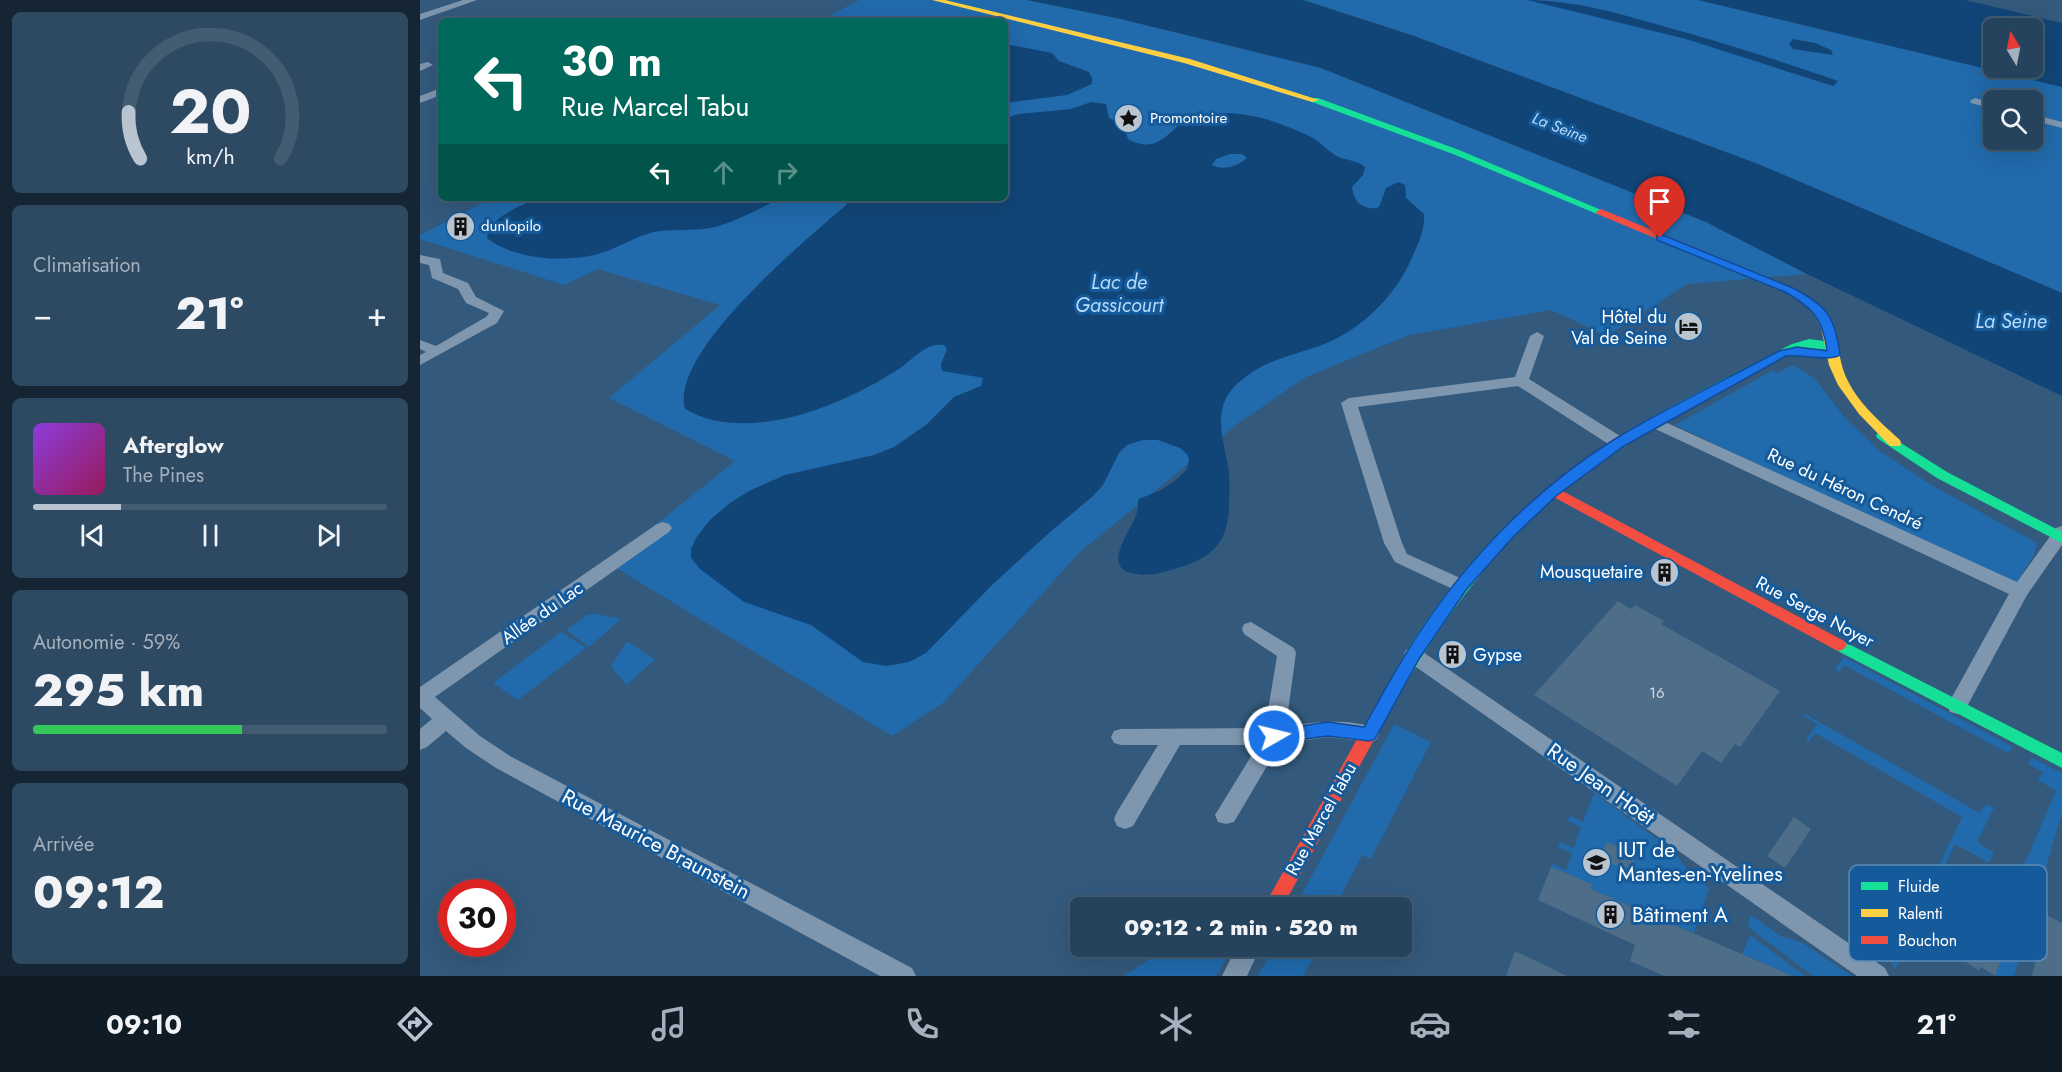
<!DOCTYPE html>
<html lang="fr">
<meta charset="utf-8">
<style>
body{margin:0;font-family:Jost,sans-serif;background:#2e4a63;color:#f1f3f6;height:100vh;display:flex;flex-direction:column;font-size:22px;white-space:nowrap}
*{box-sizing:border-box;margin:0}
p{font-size:20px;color:#a4b0bc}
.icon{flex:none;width:33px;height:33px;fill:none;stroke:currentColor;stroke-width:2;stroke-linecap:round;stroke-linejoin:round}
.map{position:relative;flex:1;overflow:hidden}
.sheet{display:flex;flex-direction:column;gap:12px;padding:12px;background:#152533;width:420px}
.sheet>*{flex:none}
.top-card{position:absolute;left:18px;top:18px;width:570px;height:183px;border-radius:9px;box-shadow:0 6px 24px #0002,0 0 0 2px #425c72;background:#00695c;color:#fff;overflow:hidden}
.needle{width:39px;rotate:350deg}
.buttons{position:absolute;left:1563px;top:18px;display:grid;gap:12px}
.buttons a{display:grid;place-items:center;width:60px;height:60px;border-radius:9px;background:#26435d;box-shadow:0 6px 24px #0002,0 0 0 2px #425c72;font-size:30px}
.speed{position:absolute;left:18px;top:879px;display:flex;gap:12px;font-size:30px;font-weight:700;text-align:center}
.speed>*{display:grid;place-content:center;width:78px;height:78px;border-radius:50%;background:#26435d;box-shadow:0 6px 24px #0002,0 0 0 2px #425c72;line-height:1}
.speed .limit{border:9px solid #d22;background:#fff;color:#111}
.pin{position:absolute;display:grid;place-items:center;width:51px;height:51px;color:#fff;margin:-62px -26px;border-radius:50% 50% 50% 0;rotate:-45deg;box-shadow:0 0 6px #0007}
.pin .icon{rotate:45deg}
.me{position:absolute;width:66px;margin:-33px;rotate:82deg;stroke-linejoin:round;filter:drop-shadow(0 0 4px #0008)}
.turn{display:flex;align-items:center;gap:21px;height:126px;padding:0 24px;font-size:27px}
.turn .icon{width:78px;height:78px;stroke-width:2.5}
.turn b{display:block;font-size:42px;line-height:51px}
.lanes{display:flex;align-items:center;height:57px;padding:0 24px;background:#0003;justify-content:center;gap:30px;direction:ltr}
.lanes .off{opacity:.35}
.big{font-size:45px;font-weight:800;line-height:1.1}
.sheet .widget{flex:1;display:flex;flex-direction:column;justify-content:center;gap:9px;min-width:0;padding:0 21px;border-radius:9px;background:#2e4a63}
.sheet .dial{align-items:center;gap:0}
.dial svg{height:156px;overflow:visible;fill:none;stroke:#425c72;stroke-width:7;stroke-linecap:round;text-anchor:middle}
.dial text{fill:#f1f3f6;stroke:none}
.song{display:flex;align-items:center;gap:18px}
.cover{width:72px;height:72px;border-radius:9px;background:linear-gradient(135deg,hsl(270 70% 55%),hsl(330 70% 35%))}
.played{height:6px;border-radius:3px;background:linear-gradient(90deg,#b8c5d1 25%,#425c72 25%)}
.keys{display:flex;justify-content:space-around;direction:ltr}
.heat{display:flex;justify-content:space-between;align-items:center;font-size:33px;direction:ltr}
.charge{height:9px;border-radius:4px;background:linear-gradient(90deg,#34c759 59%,#425c72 0)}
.trip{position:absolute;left:650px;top:897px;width:342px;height:60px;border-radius:9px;background:#26435d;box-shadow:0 6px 24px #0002,0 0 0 2px #425c72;font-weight:800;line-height:60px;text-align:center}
.menu{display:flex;height:96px;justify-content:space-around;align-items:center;background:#0f1b25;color:#a4b0bc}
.menu .icon{width:42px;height:42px}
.menu .current{color:#b8c5d1}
.menu b{font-size:27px;color:#f1f3f6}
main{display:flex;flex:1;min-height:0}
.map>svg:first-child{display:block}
.green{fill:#216aac;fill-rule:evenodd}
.water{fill:#114577;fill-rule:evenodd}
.building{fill:#4e6d89}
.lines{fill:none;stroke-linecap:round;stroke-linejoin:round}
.street{fill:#7e96ae;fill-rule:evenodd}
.fast{fill:#16e098;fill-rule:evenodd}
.slow{fill:#ffcf43;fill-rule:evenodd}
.jam{fill:#f24e42;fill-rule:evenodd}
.route{fill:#1a73e8;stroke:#114b97;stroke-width:1.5}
.labels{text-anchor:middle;stroke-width:6;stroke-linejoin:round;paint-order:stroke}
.far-poi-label{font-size:15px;fill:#fff;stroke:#155a9a;text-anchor:start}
.number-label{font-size:15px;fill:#d3dae2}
.far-water-label{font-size:16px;font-style:italic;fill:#b6daf9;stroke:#155a9a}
.poi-label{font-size:18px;fill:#fff;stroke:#155a9a;text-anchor:end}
.street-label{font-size:18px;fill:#fff;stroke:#155a9a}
.water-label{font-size:20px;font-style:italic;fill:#b6daf9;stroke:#155a9a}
.near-street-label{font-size:21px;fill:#fff;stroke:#155a9a}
.near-poi-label{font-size:21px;fill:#fff;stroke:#155a9a;text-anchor:start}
.key{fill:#155a9a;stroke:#5b8cb8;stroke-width:1.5}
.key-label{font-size:16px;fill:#fff}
</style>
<main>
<section class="sheet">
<div class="widget dial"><svg viewBox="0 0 100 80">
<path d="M14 69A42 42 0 1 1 86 69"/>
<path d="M14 69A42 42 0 0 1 8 45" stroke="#b8c5d1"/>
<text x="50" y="56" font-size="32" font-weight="700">20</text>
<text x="50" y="72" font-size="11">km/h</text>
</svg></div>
<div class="widget"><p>Climatisation</p>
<div class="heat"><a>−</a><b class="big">21°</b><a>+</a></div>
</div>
<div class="widget">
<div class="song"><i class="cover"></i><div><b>Afterglow</b><p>The Pines</p></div></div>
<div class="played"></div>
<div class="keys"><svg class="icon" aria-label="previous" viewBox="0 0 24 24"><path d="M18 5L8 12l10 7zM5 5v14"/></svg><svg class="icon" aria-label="pause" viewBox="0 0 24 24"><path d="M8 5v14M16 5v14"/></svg><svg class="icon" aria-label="next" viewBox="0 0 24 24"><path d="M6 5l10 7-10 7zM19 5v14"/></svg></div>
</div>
<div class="widget"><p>Autonomie · 59%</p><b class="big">295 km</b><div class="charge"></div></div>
<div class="widget"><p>Arrivée</p><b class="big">09:12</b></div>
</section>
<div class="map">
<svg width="1642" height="976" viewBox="0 0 1642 976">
<rect width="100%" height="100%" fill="#33597c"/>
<path class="green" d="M 439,0 L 607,0 L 701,19 L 901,68 L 1286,222 L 1387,274 L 1267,284 L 1187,336 L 1131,310 L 989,335 L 886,377 L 817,424 L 660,552 L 524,702 L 472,736 L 188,563 L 315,461 L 189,398 L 300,305 L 177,269 L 144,285 L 0,239 L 0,235 L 72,198 L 585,198 L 585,21 L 400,21 Z
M 883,0 L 1278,0 L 1642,87 L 1642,293 L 1338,164 L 991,35 ZM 1574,100 L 1612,100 L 1612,140 L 1574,140 Z
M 1373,365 L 1394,378 L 1424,417 L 1460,451 L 1513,486 L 1617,543 L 1614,555 L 1594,587 L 1255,425 L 1353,370 L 1357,373 Z
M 177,614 L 201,619 L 169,647 L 146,630 L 167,615 Z
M 141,632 L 166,648 L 98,700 L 73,683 Z
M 207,641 L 235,660 L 206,685 L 191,666 Z
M 1424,657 L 1593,747 L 1588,753 L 1424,665 L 1418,673 L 1416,668 Z
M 1385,714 L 1560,813 L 1566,804 L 1574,808 L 1557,842 L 1574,852 L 1569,863 L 1535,844 L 1475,969 L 1471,963 L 1472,953 L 1450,937 L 1451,935 C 1460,942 1470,953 1481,945 L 1542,817 L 1395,733 L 1389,742 L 1386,740 L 1397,724 L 1384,716 Z
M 974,724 L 1011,742 L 951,859 L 942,855 L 915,907 L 907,907 L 911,899 L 907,897 L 901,907 L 875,907 Z
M 1611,757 L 1642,773 L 1642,813 L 1594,976 L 1575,976 L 1584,954 L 1564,942 L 1568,934 L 1573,937 L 1636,791 L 1618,780 L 1623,772 L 1608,764 Z
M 1174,793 L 1254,851 L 1270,873 L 1289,888 L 1274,933 L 1171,889 L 1172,884 L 1131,867 L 1132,864 L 1146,870 L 1152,853 L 1138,847 L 1140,842 L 1154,848 L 1161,827 L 1148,821 L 1150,816 L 1163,822 Z
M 1331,915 L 1360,936 L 1381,942 L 1432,976 L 1393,976 L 1328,927 Z
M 1330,935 L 1385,976 L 1373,976 L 1322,954 Z
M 748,947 L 748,946 L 813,947 L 796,976 L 704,976 Z
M 854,947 L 854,946 L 899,947 L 883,976 L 838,976 Z"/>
<path class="water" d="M 607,0 L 883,0 L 991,35 L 1338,164 L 1642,293 L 1642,396 L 1387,274 L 1286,222 L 901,68 L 701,19 Z
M 1107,0 C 1154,0 1201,14 1246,27 C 1304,43 1361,61 1418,81 L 1413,86 L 1266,39 Z
M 1278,0 L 1545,0 L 1642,23 L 1642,87 ZM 1612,28 L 1612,68 L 1574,68 L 1574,28 Z
M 1373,39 L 1395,43 L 1411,50 L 1413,55 L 1373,49 L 1369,44 Z
M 585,44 L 632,53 L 639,61 L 669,72 L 672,78 L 672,84 L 647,95 L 585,103 Z
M 671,102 L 686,104 L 689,118 C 709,127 701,118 708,139 C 743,158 750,122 777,116 C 816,107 858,120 893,138 C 901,143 907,150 915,155 C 924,161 936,159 945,167 L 943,175 L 932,187 C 934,202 942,210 957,208 L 960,205 L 966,188 L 978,182 L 985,185 L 986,198 L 1004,214 C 1005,232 997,246 990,262 C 973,299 937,333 899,346 C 866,357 839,362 814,387 C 790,412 806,445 809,474 C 810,486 809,499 809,510 C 806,553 781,562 743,572 C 732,575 722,576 711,573 C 681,565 713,529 717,512 C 719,507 717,503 719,499 L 741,490 L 757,479 L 767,469 L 769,460 L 767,454 L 760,448 L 738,440 L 723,440 L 707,445 L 699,453 L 683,485 L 673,496 L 629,533 L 572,585 L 506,653 L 489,662 L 466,666 L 443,662 L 391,625 L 324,602 L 280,569 L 271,558 L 271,549 L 276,538 L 290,520 L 310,503 L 329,491 L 365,475 L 454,455 L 474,447 L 506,425 L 534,397 L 561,386 L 563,378 L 558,377 L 522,371 L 521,364 L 527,349 L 524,345 C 505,342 492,361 477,370 C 422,406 327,445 265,409 C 249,352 386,240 426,205 L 430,198 L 585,198 L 585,118 L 599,114 L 651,109 ZM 810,154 L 822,154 L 827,158 C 818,166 803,171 792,165 L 796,159 Z
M 116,198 L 362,198 C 339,208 315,223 290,228 C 271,231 252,229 234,232 C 217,236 203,245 187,251 C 154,264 95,261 67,238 C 69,217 100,207 116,198 Z"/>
<path class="building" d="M 1198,601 L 1211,609 L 1215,605 L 1244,621 L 1241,624 L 1360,691 L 1320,747 L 1315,744 L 1301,763 L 1282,751 L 1257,786 L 1114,695 Z
M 1374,817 L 1391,829 L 1365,868 L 1347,856 Z
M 1186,842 L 1216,854 L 1211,872 L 1181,859 Z
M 1131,867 L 1172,884 L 1171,889 L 1373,976 L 1244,976 L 1226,968 L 1210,961 L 1215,945 L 1118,900 Z
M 1535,890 L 1581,917 L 1569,945 L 1584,954 L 1575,976 L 1561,967 L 1559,970 L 1552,966 L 1546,962 L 1547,959 L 1507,935 L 1517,914 L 1522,917 Z
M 1626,915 L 1642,923 L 1642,976 L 1612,976 Z
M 1095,951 L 1147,976 L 1086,976 Z"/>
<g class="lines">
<path class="street" d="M 43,0 L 57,0 L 0,20 L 0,14 Z
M 8,62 L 13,65 L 0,71 L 0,64 Z
M 21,88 L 21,95 L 0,103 L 0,96 Z
M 1555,98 L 1574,103 L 1574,109 L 1551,103 L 1550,101 Z
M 1612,114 L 1642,122 L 1642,128 L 1612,120 Z
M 0,255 L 20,259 L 23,273 L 48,283 L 56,297 L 84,311 L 77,323 L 0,365 L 0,355 L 6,352 L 0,349 L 0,340 L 16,346 L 66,317 L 69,313 L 46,303 L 38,289 L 12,278 L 9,265 L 0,263 Z
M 1117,332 L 1124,336 L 1109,379 L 1205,439 L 1207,443 L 1205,447 L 1193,447 L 1098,386 L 938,407 L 982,543 L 987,554 L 1047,581 L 1050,586 L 1047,591 L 1041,593 L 975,562 L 964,543 L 921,403 L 929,398 L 1095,377 L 1110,336 Z
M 1371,347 L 1414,351 L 1421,355 L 1414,359 L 1366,354 L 1364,351 L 1366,348 Z
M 1234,417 L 1597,582 L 1636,528 L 1642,526 L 1642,545 L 1607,595 L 1544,712 L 1537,714 L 1530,712 L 1527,706 L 1589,594 L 1229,426 L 1226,422 Z
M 243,522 L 249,524 L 252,528 L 249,532 L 15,697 L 60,736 L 90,756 L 492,968 L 496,976 L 460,976 L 76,768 L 46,748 L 26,731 L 7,747 L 0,750 L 0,729 L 12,719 L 0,708 L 0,687 L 237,524 Z
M 831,622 L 874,648 L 876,653 L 866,726 C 896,722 927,718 956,728 L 959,734 L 956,740 L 949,742 L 908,737 L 860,744 L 814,822 L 806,824 L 798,822 L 795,815 L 838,745 L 760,745 L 713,826 L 705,829 L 697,826 L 694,819 L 697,812 L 738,745 L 701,745 L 694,743 L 691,737 L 694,731 L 701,729 L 845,728 L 857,656 L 824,634 L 822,629 L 824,624 Z
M 993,648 L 1000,650 L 1465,968 L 1469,976 L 1437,976 L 986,660 L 984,655 L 986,650 Z
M 817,946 L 841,946 L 827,976 L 802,976 Z"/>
<path class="fast" d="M 892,98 L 898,98 L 1039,150 L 1186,212 L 1185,214 L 1177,214 L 1033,154 L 892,102 Z
M 1389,339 L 1412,342 L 1418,346 C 1409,353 1392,346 1380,349 C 1305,389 1227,425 1160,477 C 1083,536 1026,613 978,697 L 972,698 L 966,697 L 964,692 C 1007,607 1074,527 1151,470 C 1219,419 1297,383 1372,344 Z
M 1462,431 L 1527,472 L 1642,532 L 1642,543 L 1517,478 L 1457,438 L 1456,435 Z
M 1419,639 L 1642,753 L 1642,768 L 1414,649 L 1411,645 L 1414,641 Z"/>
<path class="slow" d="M 512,0 L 525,0 L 770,59 L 899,100 L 892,102 L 764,63 Z
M 1390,300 C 1417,308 1416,355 1426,377 C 1437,402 1459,421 1480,440 L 1481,443 L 1480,446 L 1470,446 L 1439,414 L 1418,385 L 1409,365 L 1401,327 L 1394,313 L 1384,303 Z"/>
<path class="jam" d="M 1181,209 L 1373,288 L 1396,303 L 1390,306 L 1386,305 L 1365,292 L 1177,214 L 1176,212 Z
M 1133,486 L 1424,641 L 1427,645 L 1424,649 L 1419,651 L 1414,649 L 1128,494 L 1126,491 Z
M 972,686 L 978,687 L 980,692 L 862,908 L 843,908 L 966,687 Z"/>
</g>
<path class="route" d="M 1240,234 L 1373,288 C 1407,306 1415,316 1420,355 C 1411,362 1380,354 1366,356 L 1204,446 L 1136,496 L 1093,537 L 1046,590 L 999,659 L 955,739 L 949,741 L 908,736 L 854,743 L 848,741 L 846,736 L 848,732 L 854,730 L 908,722 L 944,727 C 958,702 972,676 987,652 C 1038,568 1111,491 1195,439 C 1248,407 1305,380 1359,351 L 1377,347 L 1407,351 C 1403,318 1393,308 1365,292 L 1237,240 L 1237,235 Z"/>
<defs>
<symbol id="sight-disc" viewBox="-11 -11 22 22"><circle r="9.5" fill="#b8c5d1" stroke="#155a9a"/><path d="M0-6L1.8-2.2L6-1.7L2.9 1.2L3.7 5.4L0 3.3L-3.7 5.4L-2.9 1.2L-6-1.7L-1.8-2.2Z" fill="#111"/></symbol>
<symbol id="building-disc" viewBox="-11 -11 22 22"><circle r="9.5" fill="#b8c5d1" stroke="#155a9a"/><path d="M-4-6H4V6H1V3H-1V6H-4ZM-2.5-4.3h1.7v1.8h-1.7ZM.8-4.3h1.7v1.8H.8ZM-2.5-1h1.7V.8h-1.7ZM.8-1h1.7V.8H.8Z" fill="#111"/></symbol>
<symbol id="hotel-disc" viewBox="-11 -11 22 22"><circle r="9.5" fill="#b8c5d1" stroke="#155a9a"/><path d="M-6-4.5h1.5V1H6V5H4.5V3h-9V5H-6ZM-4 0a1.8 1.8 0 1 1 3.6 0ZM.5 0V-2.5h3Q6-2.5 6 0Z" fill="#111"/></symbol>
<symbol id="university-disc" viewBox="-11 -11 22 22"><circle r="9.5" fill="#b8c5d1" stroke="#155a9a"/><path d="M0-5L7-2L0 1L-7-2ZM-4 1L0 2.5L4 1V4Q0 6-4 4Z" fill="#111"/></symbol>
</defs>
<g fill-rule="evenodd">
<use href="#sight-disc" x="692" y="102" width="33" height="33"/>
<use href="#building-disc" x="24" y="210" width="33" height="33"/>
<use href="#hotel-disc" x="1252" y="310" width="33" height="33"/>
<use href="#building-disc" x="1228" y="556" width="33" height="33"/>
<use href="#building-disc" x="1016" y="638" width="33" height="33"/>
<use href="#university-disc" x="1160" y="846" width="33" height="33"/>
<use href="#building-disc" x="1174" y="898" width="33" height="33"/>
</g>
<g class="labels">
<g class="far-poi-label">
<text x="730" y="123">Promontoire</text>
<text x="61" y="231">dunlopilo</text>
</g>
<g class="number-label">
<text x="1237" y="698">16</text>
</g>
<g class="far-water-label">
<text transform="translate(1140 127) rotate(21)" y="6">La Seine</text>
</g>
<g class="poi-label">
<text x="1247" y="323">Hôtel du<tspan x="1247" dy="21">Val de Seine</tspan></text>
<text x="1223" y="578">Mousquetaire</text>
<text x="1053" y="661" text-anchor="start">Gypse</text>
</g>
<g class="street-label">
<text transform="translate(1425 489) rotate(25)" y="6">Rue du Héron Cendré</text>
<text transform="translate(1395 612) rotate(28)" y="6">Rue Serge Noyer</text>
<text transform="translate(122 613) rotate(-35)" y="6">Allée du Lac</text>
<text transform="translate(901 819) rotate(-61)" y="6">Rue Marcel Tabu</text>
</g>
<g class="water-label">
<text x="699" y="289">Lac de<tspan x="699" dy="23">Gassicourt</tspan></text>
<text x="1591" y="328">La Seine</text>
</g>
<g class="near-street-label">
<text transform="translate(1181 784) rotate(35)" y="7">Rue Jean Hoët</text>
<text transform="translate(236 844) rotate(28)" y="7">Rue Maurice Braunstein</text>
</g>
<g class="near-poi-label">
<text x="1198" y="857">IUT de<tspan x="1198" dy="24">Mantes-en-Yvelines</tspan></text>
<text x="1212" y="922">Bâtiment A</text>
</g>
</g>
<rect x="1429" y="865" width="198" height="96" rx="9" class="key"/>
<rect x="1441" y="882" width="27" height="8" fill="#16e098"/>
<rect x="1441" y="909" width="27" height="8" fill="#ffcf43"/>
<rect x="1441" y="936" width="27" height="8" fill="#f24e42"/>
<g class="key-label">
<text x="1478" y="892">Fluide</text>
<text x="1478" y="919">Ralenti</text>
<text x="1478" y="946">Bouchon</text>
</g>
</svg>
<div class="buttons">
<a><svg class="needle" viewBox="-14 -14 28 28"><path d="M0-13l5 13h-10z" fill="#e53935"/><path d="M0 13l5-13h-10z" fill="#a4b0bc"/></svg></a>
<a><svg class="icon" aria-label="search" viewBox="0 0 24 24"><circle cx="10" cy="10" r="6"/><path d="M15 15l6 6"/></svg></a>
</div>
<div class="speed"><div class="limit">30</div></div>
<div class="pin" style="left:1240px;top:238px;background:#d93025"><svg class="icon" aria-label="arrive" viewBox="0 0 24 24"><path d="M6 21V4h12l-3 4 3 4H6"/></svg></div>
<svg class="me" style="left:854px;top:736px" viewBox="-20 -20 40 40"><circle r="17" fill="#1a73e8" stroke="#fff" stroke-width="3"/><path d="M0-11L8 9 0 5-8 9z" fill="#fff"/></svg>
<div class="trip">09:12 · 2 min · 520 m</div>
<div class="top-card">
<div class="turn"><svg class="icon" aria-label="left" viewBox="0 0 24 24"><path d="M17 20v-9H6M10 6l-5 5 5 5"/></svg><div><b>30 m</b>Rue Marcel Tabu</div></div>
<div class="lanes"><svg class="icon" aria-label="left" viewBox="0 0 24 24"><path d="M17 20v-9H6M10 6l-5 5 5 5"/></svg><svg class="icon off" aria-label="ahead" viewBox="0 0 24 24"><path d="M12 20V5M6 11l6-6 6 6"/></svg><svg class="icon off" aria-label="right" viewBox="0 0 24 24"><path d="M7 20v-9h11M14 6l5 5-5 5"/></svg></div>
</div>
</div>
</main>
<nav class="menu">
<b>09:10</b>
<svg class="icon current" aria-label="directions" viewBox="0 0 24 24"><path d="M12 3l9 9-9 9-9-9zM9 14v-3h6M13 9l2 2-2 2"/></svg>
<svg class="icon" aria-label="music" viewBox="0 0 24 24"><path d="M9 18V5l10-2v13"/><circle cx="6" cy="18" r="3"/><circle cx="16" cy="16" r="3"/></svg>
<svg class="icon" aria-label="phone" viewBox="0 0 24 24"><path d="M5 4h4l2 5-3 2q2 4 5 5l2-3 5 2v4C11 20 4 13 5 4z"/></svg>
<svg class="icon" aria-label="climate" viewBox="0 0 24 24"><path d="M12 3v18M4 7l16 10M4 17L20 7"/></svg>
<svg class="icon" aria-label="car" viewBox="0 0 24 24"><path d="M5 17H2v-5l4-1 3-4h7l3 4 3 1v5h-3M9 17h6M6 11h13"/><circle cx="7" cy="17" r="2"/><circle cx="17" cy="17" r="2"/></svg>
<svg class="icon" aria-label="filters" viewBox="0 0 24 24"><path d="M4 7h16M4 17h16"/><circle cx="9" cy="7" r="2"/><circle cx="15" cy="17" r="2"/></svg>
<b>21°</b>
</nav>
